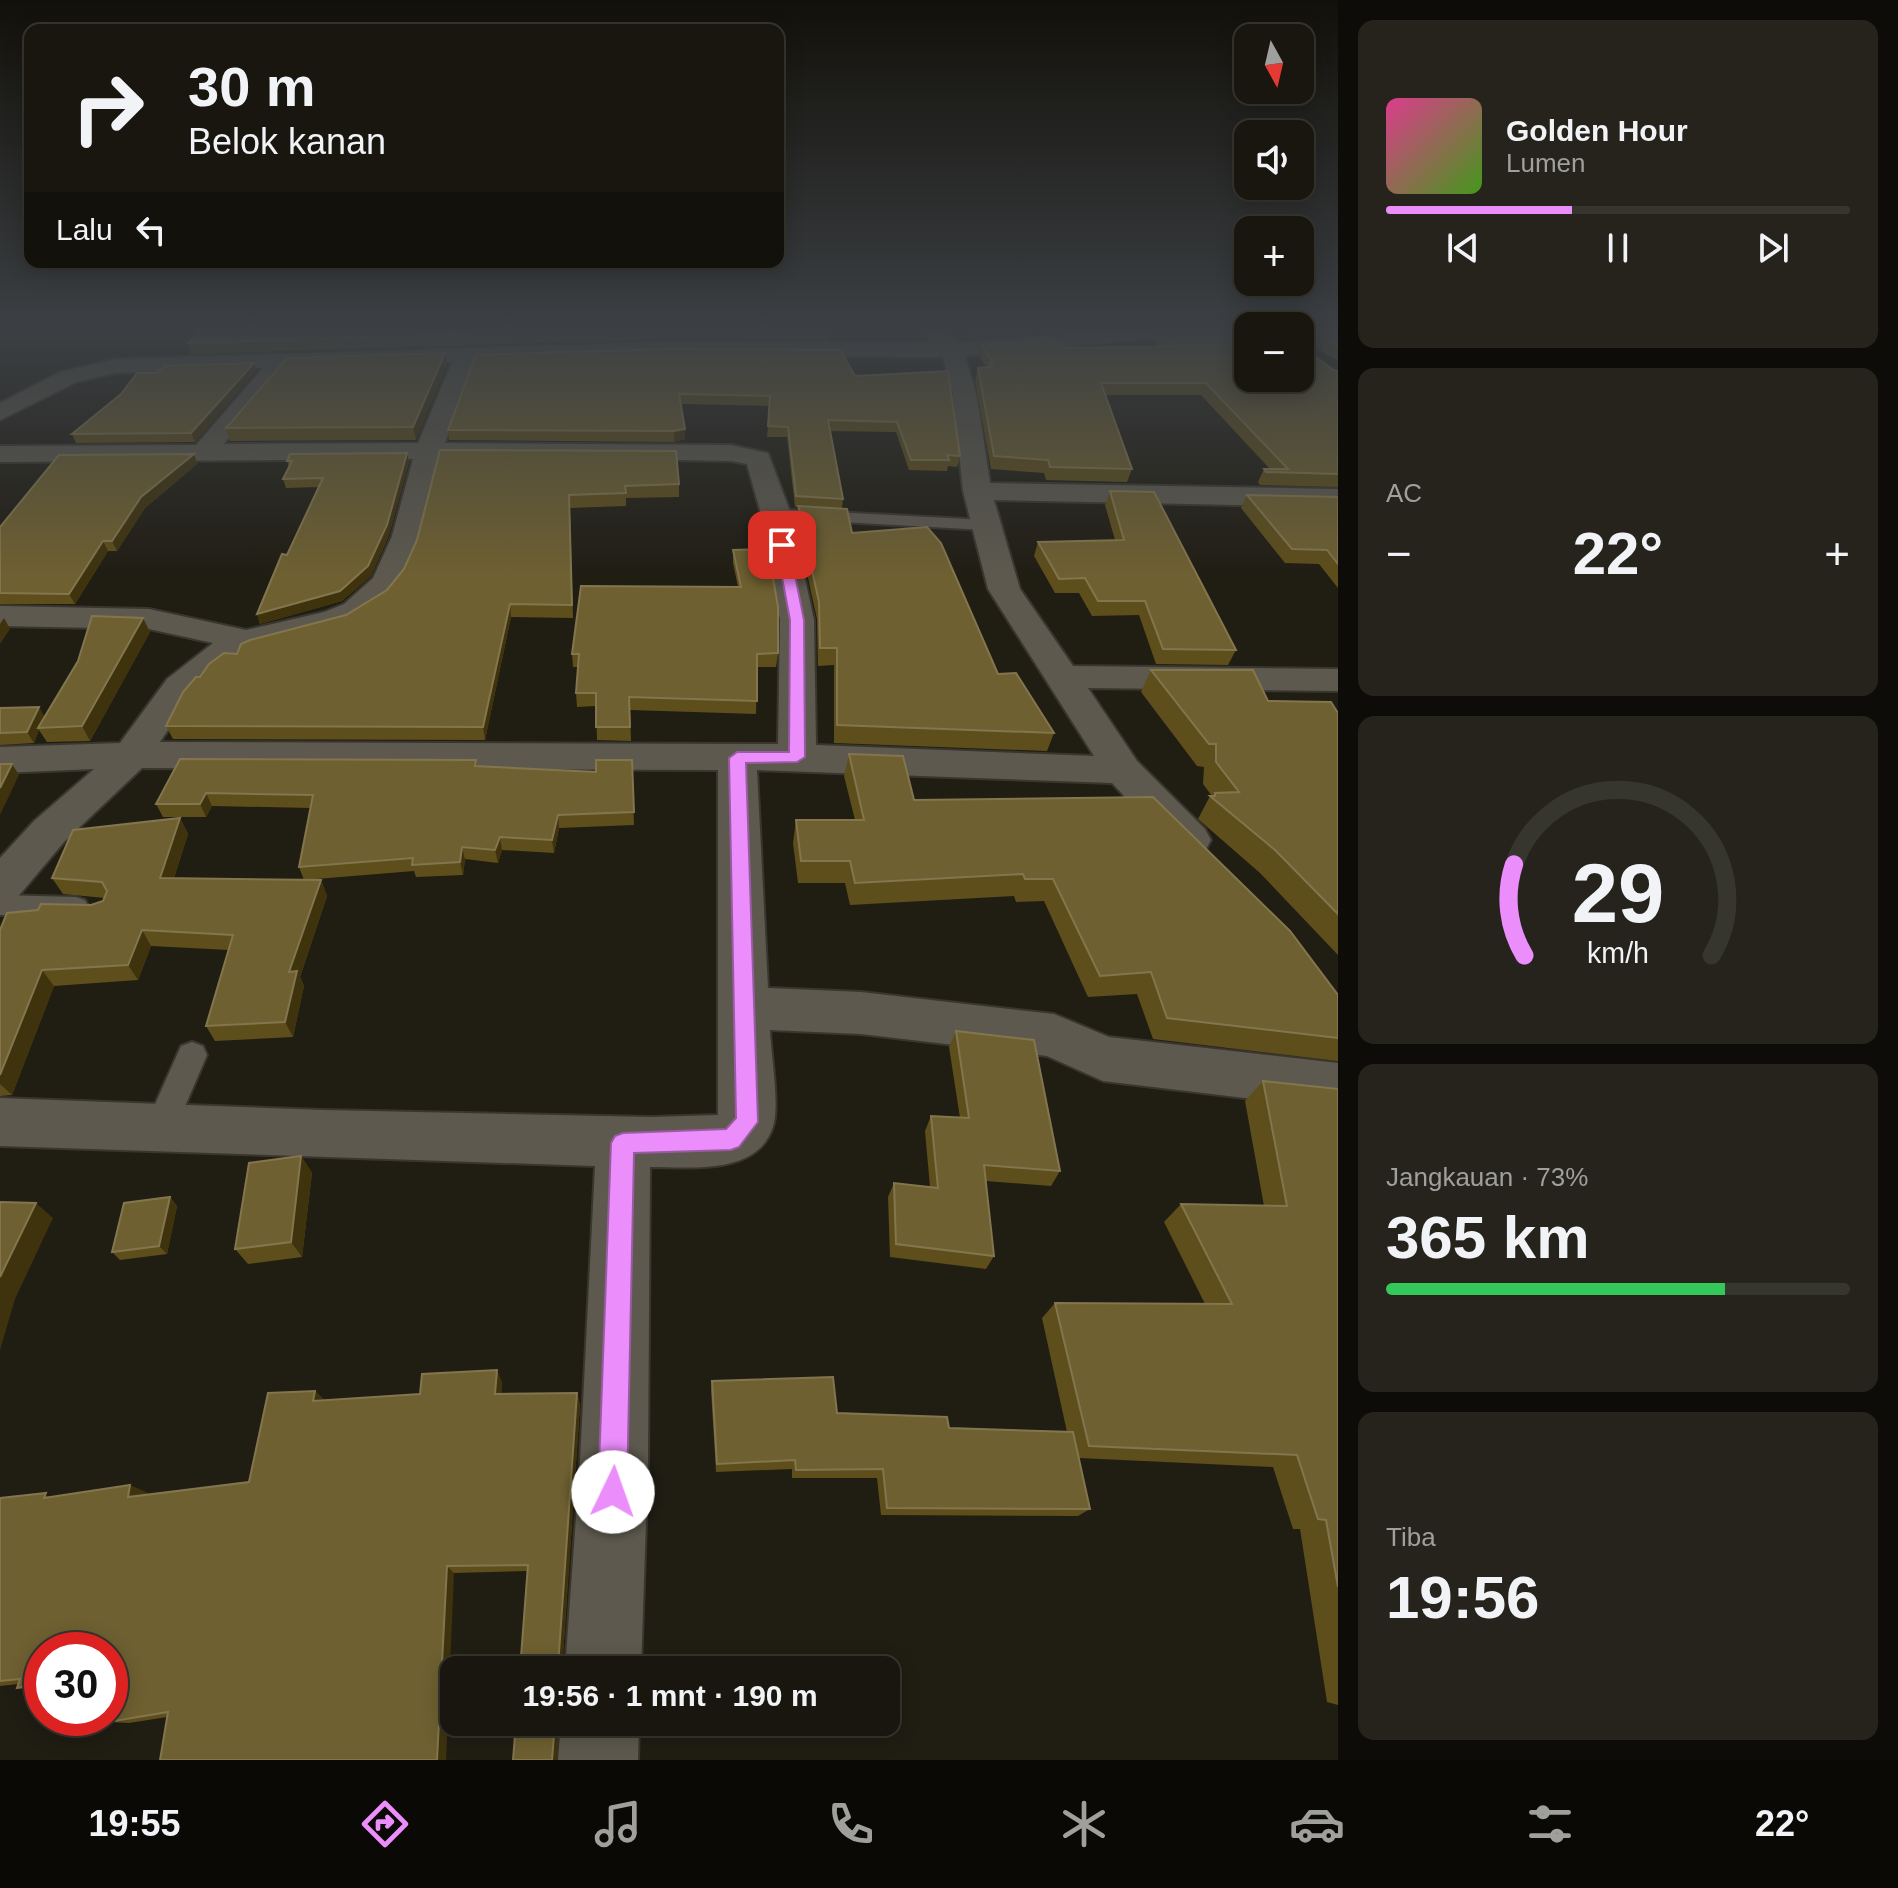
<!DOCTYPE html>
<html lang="id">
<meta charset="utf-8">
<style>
body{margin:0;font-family:Helvetica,sans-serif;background:#25231c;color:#f1f3f6;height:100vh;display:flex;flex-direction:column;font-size:30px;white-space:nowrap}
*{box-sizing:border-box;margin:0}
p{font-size:26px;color:#9f9f9e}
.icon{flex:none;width:44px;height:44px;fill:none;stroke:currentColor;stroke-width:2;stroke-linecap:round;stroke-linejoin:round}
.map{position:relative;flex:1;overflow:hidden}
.panel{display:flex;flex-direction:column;gap:20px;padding:20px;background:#0d0c08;width:560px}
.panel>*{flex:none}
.guide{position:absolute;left:24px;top:24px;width:760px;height:244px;border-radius:16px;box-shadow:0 4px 20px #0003,0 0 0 2px #36352e;background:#18160e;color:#f1f3f6;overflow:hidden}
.needle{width:52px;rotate:172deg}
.controls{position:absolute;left:1234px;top:24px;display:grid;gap:16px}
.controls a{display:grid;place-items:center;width:80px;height:80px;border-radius:16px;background:#18160e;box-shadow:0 4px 20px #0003,0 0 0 2px #36352e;font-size:40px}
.speed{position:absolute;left:24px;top:1632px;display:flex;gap:16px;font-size:40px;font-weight:700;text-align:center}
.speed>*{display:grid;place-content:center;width:104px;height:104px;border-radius:50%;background:#18160e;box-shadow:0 4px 20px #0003,0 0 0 2px #36352e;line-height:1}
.speed .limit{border:12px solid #d22;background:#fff;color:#111}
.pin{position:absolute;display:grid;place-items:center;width:68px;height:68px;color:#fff;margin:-34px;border-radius:16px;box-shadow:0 4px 12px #0006}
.me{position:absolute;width:88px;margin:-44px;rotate:3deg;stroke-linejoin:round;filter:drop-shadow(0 0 6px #0008)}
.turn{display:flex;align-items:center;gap:28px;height:168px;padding:0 32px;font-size:36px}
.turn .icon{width:104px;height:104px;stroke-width:2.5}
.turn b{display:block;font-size:56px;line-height:68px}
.then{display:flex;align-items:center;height:76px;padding:0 32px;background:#0003;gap:16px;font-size:30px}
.big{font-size:60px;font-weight:600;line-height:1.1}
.panel .widget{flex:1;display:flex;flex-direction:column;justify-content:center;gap:12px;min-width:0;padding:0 28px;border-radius:16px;background:#25231c}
.panel .dial{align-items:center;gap:0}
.dial svg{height:208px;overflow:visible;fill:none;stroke:#36352e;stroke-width:7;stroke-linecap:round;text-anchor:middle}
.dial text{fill:#f1f3f6;stroke:none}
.song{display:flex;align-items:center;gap:24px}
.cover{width:96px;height:96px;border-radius:12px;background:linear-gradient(135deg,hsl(330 70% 55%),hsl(100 70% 35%))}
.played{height:8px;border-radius:4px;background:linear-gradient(90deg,#eb8dfb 40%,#36352e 40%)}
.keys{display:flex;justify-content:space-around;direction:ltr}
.heat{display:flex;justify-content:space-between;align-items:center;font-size:44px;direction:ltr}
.charge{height:12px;border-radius:6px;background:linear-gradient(90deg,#34c759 73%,#36352e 0)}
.trip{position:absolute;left:440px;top:1656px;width:460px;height:80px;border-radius:16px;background:#18160e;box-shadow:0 4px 20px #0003,0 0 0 2px #36352e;font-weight:600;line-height:80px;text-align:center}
.menu{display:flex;height:128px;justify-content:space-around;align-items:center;background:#0a0906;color:#9f9f9e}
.menu .icon{width:56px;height:56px}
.menu .current{color:#eb8dfb}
.menu b{font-size:36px;color:#f1f3f6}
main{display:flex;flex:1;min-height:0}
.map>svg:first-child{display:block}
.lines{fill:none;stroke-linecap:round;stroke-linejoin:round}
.lane-casing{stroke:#393630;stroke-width:4}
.street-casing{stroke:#393630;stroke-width:4}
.lane{fill:#5d594e;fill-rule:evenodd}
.street{fill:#5d594e;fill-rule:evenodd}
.wall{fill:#5e4e1b}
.shaded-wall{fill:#3f330e}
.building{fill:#6e6031;stroke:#83764e;stroke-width:2}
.route{fill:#eb8dfb;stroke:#995ca3;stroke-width:2}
</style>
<main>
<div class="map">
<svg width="1338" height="1760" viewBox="0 0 1338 1760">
<rect width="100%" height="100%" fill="#201d13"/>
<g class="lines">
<defs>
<path id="lane" d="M 776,509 L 986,520 L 995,525 L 986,530 L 770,518 L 770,510 Z
M 0,895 L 76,897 L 85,900 L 89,907 L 85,914 L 76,917 L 0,915 Z
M 192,1042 L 203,1046 L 207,1055 L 171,1139 L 160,1144 L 149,1139 L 144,1129 L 181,1046 Z"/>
<path id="street" d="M 921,331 L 944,331 L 957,343 L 1091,331 L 1173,331 L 1162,337 L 965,356 L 977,396 L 990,483 L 1338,489 L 1338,507 L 994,500 L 1020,589 L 1073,666 L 1338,669 L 1338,691 L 1088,688 L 1137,761 L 1205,829 L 1211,840 L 1205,851 L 1190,855 L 1175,851 L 1112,783 L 757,770 L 768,988 L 861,992 L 1054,1014 L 1109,1037 L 1338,1063 L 1338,1109 L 1103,1081 L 1047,1056 L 861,1034 L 770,1030 C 771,1055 779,1099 774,1123 C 761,1176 691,1167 650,1167 L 648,1462 L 641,1670 L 565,1670 L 580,1462 L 595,1166 L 0,1146 L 0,1098 L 324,1110 L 651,1117 L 718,1115 L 718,770 L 142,768 L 64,842 L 16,899 L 0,904 L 0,858 L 34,821 L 94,769 L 0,773 L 0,747 L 120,743 L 167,679 L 213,643 L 149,629 L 0,626 L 0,606 L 149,609 L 246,630 L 324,612 L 344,604 L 373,578 L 392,536 L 413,459 L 0,462 L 0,446 L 196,445 L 263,368 L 115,373 L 76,382 L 0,420 L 0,403 L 60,372 L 115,359 L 665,342 L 932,343 ZM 665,356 L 943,357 L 953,396 L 963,491 L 988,589 L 1094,756 L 816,745 L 814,620 L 791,514 L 768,453 L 731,445 L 445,443 L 475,362 ZM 452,362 L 418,443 L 224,444 L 289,367 ZM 575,458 L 731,461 L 747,464 L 761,514 L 780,620 L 778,744 L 160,742 C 181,711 199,680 232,661 C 288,628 367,644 404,581 C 425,544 428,500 440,459 Z
M 561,1722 L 639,1722 L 638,1760 L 558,1760 Z"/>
</defs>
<use href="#lane" class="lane-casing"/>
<use href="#street" class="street-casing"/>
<use href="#lane" class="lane"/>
<use href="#street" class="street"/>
</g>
<path class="wall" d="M 201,331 L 829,331 L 828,340 L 665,339 L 191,354 L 188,343 Z
M 964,331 L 1032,331 L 1031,333 L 969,339 Z
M 1156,331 L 1338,331 L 1338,361 L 1303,340 L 1303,348 L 1334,370 L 1338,371 L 1338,487 L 1260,485 L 1258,482 L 1264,469 L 1270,469 L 1201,395 L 1105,395 L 1132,469 L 1127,482 L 1046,480 L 1044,473 L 991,469 L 975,380 L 978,368 L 986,367 L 980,358 L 982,346 L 1062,348 L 1159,346 L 1153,341 Z
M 476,355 L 855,376 L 960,456 L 957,467 L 948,466 L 947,471 L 909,470 L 896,432 L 830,431 L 843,499 L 842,508 L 852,533 L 998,674 L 1054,733 L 1047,751 L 834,743 L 834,665 L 818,666 L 817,619 L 804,560 L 805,549 L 797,522 L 798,507 L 795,507 L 787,437 L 767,437 L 770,406 L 681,404 L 685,439 L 674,442 L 449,440 L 448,430 Z
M 447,365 L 416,440 L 230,441 L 226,428 Z
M 256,371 L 195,442 L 76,443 L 72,434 L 157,373 Z
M 440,450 L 679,484 L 679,497 L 626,498 L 626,506 L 570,508 L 573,618 L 511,617 L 485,740 L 173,739 L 166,726 L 200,677 L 237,654 L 346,615 L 387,590 L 404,569 L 417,540 Z
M 407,453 L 409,462 L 389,535 L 371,576 L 342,601 L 260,624 L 257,614 L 287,555 L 319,487 L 286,488 L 283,479 L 289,467 L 287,461 Z
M 194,454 L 197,464 L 145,508 L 117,551 L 108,551 L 75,604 L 0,604 L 0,527 Z
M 1110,491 L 1236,650 L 1228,665 L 1156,664 L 1139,615 L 1092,616 L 1079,593 L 1055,593 L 1034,556 L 1038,542 L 1115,540 L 1105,505 Z
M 1247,495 L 1338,497 L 1338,588 L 1319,564 L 1285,563 L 1241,508 Z
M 733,550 L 778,653 L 776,667 L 757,667 L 756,714 L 630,710 L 631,741 L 597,740 L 596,706 L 577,707 L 576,693 L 578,667 L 573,667 L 572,654 L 738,587 L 733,563 Z
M 143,618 L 150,632 L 90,741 L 47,742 L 39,730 L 34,743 L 0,745 L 0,708 L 39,707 L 44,717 Z
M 1151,670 L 1268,701 L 1338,713 L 1338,955 L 1260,873 L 1198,819 L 1210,796 L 1212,796 L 1203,784 L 1204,767 L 1197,766 L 1141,692 Z
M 849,754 L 914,800 L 1338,995 L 1338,1061 L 1153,1039 L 1137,994 L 1088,997 L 1044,901 L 1016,902 L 1014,896 L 850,905 L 845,883 L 798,883 L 793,843 L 796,820 L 855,820 L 844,776 Z
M 180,759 L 476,760 L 478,766 L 596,772 L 632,760 L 634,825 L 559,828 L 554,853 L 502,850 L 498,863 L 465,859 L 463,875 L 416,877 L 414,871 L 304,880 L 299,867 L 311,808 L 212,806 L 206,817 L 163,817 L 156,804 Z
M 180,818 L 188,834 L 174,878 L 321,880 L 327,896 L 300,977 L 304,986 L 293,1037 L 215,1041 L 206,1026 L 229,950 L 151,946 L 138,980 L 54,986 L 12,1095 L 0,1096 L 0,930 L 91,905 L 103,901 L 105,898 L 63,894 L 52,878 Z
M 956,1031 L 1060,1171 L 1051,1186 L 986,1181 L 994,1256 L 986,1269 L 890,1257 L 888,1197 L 894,1183 L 930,1187 L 925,1131 L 931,1116 L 960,1118 L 949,1047 Z
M 1263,1081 L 1338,1089 L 1338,1705 L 1327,1702 L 1300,1529 L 1293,1529 L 1273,1467 L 1079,1458 L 1090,1509 L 1078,1516 L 881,1515 L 877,1478 L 792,1478 L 792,1469 L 716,1472 L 711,1391 L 712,1381 L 837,1413 L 949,1428 L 1067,1432 L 1042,1318 L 1055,1303 L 1205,1304 L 1164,1222 L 1181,1204 L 1264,1206 L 1245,1101 Z
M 301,1156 L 312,1173 L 302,1257 L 248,1264 L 235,1249 Z
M 170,1197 L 177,1206 L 167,1254 L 120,1260 L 112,1252 Z
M 502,1382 L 501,1394 L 577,1393 L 580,1405 L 562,1670 L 520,1670 L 527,1571 L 454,1573 L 167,1717 L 129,1723 L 108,1722 L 116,1677 L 110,1678 L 110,1650 L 42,1650 L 42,1690 L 17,1688 L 18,1684 L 0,1686 L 0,1498 L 148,1493 L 148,1495 L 249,1482 L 315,1391 L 324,1400 L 420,1394 Z"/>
<path class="shaded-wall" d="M 970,331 L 1032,331 L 1031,333 L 969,339 Z
M 445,353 L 447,365 L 416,440 L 413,427 Z
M 254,363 L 256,371 L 195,442 L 191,433 Z
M 685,429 L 685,439 L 674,442 L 674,431 Z
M 407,453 L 409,462 L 389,535 L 371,576 L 342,601 L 260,624 L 257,614 Z
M 194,454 L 197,464 L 145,508 L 117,551 L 112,541 L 141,497 Z
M 103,541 L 108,551 L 75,604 L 69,594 Z
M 510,604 L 511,617 L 485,740 L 483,727 Z
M 4,618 L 10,629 L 0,644 L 0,624 Z
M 143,618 L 150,632 L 90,741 L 82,726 Z
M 39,707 L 45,718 L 38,728 L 39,730 L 34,743 L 27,732 Z
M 12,764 L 19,775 L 0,815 L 0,788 Z
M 206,793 L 212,806 L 206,817 L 200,804 Z
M 558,815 L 559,828 L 554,853 L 552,840 Z
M 180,818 L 188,834 L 169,893 L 160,878 Z
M 500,837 L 502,850 L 498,863 L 495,850 Z
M 462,847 L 465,859 L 463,875 L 460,862 Z
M 321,880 L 327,896 L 300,977 L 304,986 L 293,1037 L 285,1022 L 289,972 Z
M 142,930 L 151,946 L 138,980 L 128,965 Z
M 42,970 L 54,986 L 12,1095 L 0,1084 L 0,1075 Z
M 301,1156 L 312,1173 L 302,1257 L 291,1242 Z
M 170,1197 L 177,1206 L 167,1254 L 159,1246 Z
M 36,1203 L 53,1218 L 15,1299 L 0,1350 L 0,1277 Z
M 497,1370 L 502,1382 L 501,1405 L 495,1394 Z
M 315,1391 L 326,1402 L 313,1401 Z
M 577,1393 L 580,1405 L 562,1670 L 558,1667 Z
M 130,1485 L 148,1493 L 146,1506 L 128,1497 Z
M 447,1566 L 454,1573 L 446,1760 L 437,1760 Z
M 555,1722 L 559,1722 L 557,1760 L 552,1760 Z"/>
<path class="building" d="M 201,331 L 574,331 L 188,343 Z
M 1158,331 L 1248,331 L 1248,378 L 1300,378 L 1300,331 L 1303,331 L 1303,348 L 1334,370 L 1338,371 L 1338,474 L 1266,472 L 1264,469 L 1288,469 L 1206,383 L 1101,383 L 1132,469 L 1050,467 L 1048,460 L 994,456 L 978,368 L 992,367 L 989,363 L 993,363 L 982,346 L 1053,339 L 1062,348 L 1176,346 Z
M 1312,331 L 1338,331 L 1338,346 Z
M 665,349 L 840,350 L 855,376 L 948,371 L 960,456 L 947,455 L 949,460 L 911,460 L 897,422 L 828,420 L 843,499 L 796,496 L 788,427 L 768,426 L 770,396 L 679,394 L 685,429 L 674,431 L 448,430 L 476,355 Z
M 445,353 L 413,427 L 226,428 L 287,358 Z
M 254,363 L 191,433 L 72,434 L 121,394 L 137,373 L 157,373 L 165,366 Z
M 440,450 L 676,451 L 679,484 L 625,486 L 626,493 L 569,495 L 572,605 L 510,604 L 483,727 L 166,726 L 183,692 L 196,677 L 200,677 L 209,664 L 224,653 L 237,654 L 241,644 L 250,640 L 346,615 L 387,590 L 404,569 L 417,540 Z
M 407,453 L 387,525 L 368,566 L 340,591 L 257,614 L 282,554 L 287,555 L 323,478 L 283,479 L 292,461 L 287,461 L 290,454 Z
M 194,454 L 141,497 L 112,541 L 103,541 L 69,594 L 0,593 L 0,527 L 59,455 Z
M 1110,491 L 1154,492 L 1236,650 L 1163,649 L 1145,601 L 1098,601 L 1085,578 L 1059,579 L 1038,542 L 1124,540 Z
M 1247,495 L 1338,497 L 1338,564 L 1327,550 L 1292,549 Z
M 798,506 L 847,509 L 852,533 L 927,527 L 941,543 L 998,674 L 1016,673 L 1054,733 L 837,725 L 837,648 L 820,648 L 819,602 L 806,543 L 811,543 Z
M 768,549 L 778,607 L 778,653 L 757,654 L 757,701 L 629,697 L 630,727 L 596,727 L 596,693 L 576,693 L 579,654 L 572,654 L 581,586 L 741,587 L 733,550 Z
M 92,616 L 143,618 L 82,726 L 38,728 L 78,661 Z
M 1151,670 L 1253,670 L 1268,701 L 1331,702 L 1338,713 L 1338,914 L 1275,850 L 1210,796 L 1215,796 L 1215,793 L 1239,792 L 1216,762 L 1216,744 L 1209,744 Z
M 39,707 L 27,732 L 0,733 L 0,708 Z
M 849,754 L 903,756 L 914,800 L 1153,797 L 1290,931 L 1338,995 L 1338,1038 L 1167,1018 L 1151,972 L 1100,976 L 1053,879 L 1025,879 L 1023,874 L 855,883 L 850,861 L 801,861 L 796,820 L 864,820 Z
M 180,759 L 476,760 L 475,766 L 596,772 L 596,760 L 632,760 L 634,812 L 558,815 L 552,840 L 500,837 L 495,850 L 462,847 L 460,862 L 412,865 L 413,858 L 299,867 L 313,795 L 206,793 L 200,804 L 156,804 Z
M 0,764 L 12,764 L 0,788 Z
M 180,818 L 160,878 L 321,880 L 289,972 L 297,971 L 285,1022 L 206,1026 L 233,935 L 142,930 L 128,965 L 42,970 L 0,1075 L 0,930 L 7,913 L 38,910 L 41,904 L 91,905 L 103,901 L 107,891 L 102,882 L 52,878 L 73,830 Z
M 956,1031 L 1034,1040 L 1060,1171 L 984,1165 L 994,1256 L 896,1244 L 894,1183 L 938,1188 L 931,1116 L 969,1118 Z
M 1263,1081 L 1338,1089 L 1338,1587 L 1326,1520 L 1318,1519 L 1297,1455 L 1089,1446 L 1055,1303 L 1232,1304 L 1181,1204 L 1287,1206 Z
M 301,1156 L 291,1242 L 235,1249 L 249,1163 Z
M 170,1197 L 159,1246 L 112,1252 L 124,1203 Z
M 0,1202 L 36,1203 L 0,1277 Z
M 497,1370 L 495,1394 L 577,1393 L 558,1667 L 561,1670 L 592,1670 L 520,1670 L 528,1565 L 447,1566 L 437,1760 L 160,1760 L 168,1712 L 108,1722 L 109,1718 L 110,1718 L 110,1711 L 118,1671 L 110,1672 L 110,1650 L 42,1650 L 42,1684 L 17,1688 L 20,1679 L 0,1681 L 0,1498 L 46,1493 L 44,1498 L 130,1485 L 128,1497 L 249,1482 L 268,1393 L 315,1391 L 313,1401 L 420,1394 L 422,1374 Z
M 833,1377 L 837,1413 L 947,1417 L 949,1428 L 1073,1432 L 1090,1509 L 887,1508 L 883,1469 L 796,1470 L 795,1460 L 717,1464 L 712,1381 Z
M 516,1722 L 555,1722 L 552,1760 L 513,1760 Z"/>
<linearGradient id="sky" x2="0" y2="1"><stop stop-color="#12100a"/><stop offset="0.57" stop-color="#3c4044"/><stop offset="1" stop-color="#3c4044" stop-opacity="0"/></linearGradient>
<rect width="1338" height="577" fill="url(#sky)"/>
<path class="route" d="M 782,541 L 789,545 L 804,620 L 805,757 L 797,762 L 746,763 L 758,1122 L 739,1147 L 731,1150 L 634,1153 L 627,1492 L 623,1502 L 613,1506 L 603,1502 L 598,1492 L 611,1143 L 615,1136 L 623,1133 L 726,1129 L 736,1118 L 729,758 L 737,752 L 789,752 L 790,620 L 776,545 Z"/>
</svg>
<div class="controls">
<a><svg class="needle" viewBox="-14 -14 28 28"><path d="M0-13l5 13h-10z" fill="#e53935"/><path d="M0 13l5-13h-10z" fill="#9f9f9e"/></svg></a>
<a><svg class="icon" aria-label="sound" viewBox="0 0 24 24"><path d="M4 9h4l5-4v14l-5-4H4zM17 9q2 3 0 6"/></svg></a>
<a>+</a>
<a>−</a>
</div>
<div class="speed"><div class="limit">30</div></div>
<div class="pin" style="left:782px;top:545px;background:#d93025"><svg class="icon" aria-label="arrive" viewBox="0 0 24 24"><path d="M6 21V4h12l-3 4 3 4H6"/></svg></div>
<svg class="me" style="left:613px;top:1492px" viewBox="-20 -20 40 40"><circle r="19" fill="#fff"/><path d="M0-13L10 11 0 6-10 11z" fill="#eb8dfb"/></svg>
<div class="trip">19:56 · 1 mnt · 190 m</div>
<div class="guide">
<div class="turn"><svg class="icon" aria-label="right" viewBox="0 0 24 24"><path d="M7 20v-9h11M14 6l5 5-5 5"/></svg><div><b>30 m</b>Belok kanan</div></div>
<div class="then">Lalu<svg class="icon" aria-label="left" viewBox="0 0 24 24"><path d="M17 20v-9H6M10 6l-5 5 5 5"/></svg></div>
</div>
</div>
<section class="panel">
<div class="widget">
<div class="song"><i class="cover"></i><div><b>Golden Hour</b><p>Lumen</p></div></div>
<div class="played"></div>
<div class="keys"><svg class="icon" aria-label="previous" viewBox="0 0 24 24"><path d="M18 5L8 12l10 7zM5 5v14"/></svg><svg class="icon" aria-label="pause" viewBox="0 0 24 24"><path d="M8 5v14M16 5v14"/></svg><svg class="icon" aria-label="next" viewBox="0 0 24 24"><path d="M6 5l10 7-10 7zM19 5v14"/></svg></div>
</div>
<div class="widget"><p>AC</p>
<div class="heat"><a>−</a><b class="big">22°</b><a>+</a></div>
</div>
<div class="widget dial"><svg viewBox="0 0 100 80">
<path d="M14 69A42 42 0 1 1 86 69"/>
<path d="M14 69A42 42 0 0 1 10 34" stroke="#eb8dfb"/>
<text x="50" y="56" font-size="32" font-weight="700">29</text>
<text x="50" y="72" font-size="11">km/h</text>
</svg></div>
<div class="widget"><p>Jangkauan · 73%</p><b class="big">365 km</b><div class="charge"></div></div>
<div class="widget"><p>Tiba</p><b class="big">19:56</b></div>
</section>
</main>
<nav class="menu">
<b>19:55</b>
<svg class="icon current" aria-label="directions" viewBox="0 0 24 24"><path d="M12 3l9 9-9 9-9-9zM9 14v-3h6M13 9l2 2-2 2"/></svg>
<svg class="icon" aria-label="music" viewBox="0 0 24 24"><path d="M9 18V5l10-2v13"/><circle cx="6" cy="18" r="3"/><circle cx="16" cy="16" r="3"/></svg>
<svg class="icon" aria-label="phone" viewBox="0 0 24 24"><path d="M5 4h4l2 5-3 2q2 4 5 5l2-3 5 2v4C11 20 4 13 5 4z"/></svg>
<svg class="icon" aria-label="climate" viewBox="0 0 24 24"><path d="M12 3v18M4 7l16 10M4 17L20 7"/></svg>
<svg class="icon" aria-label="car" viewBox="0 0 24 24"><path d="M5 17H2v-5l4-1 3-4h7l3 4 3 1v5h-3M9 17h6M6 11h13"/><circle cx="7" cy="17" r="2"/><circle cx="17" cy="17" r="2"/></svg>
<svg class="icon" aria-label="filters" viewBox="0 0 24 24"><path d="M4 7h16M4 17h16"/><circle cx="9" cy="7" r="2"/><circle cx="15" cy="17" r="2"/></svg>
<b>22°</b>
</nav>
